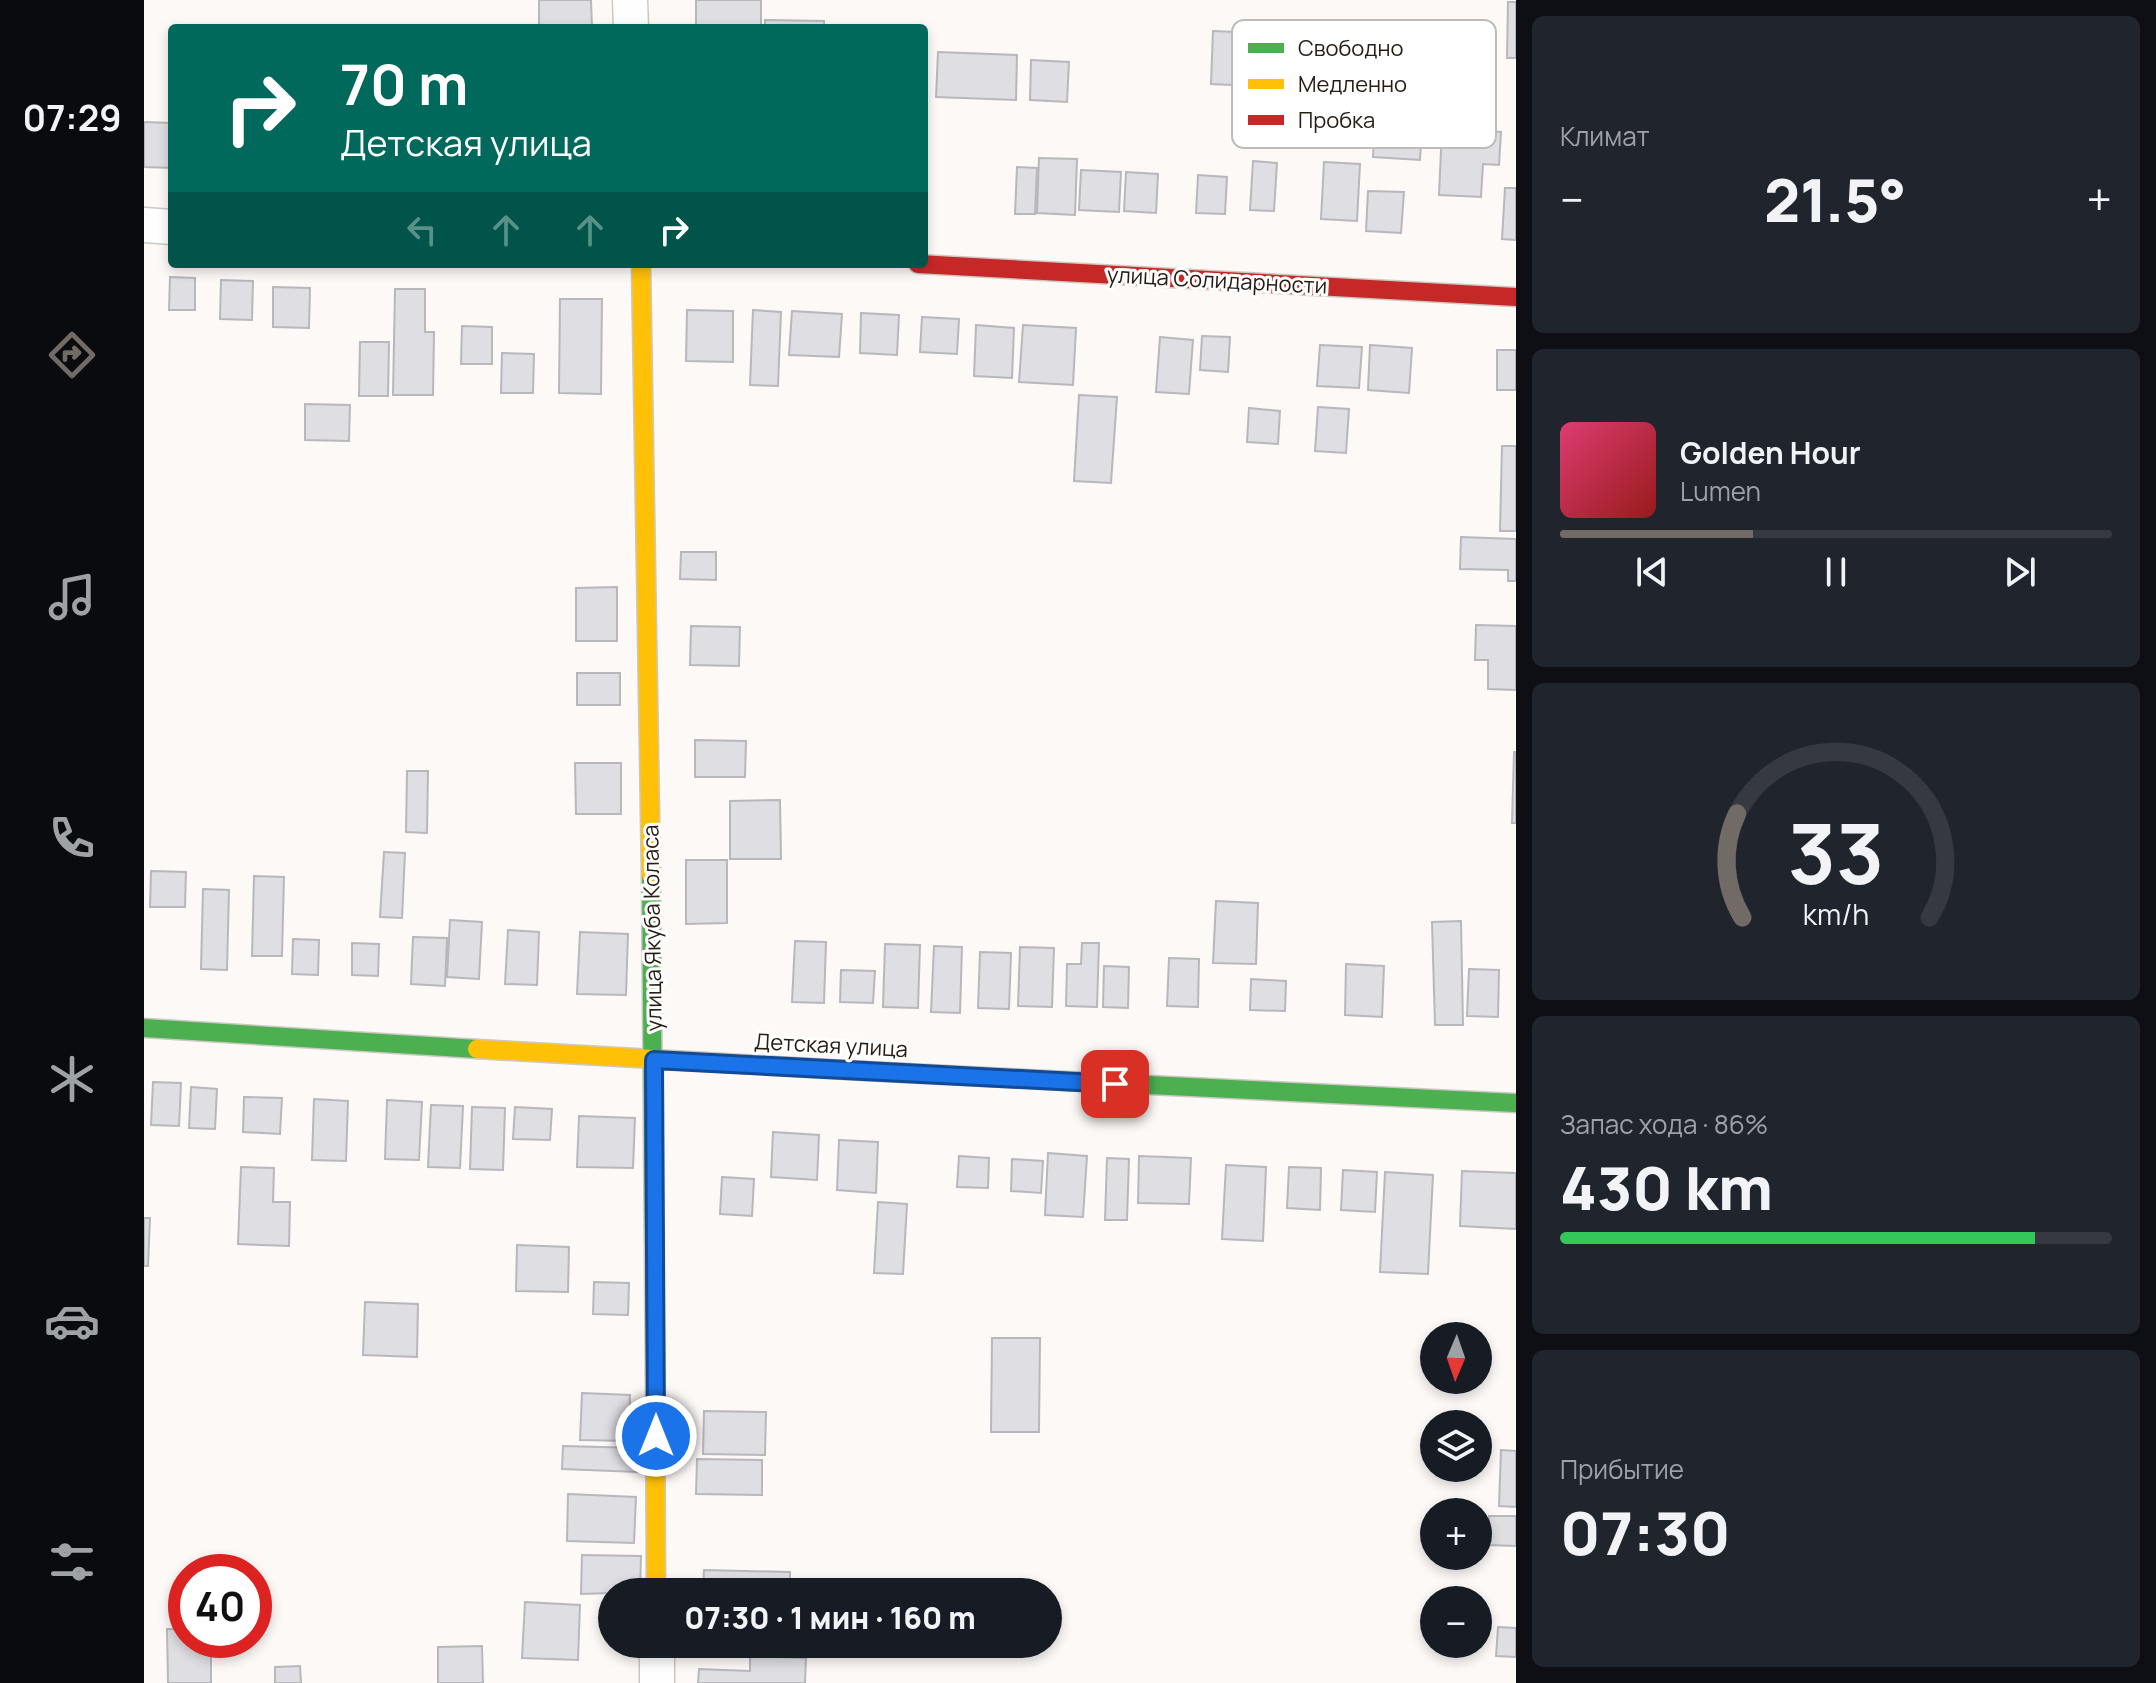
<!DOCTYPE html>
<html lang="ru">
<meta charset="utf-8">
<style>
body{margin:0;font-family:Manrope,sans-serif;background:#20242c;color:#f1f3f6;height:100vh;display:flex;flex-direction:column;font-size:30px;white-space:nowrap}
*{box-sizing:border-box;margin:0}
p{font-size:26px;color:#9ea1a6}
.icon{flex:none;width:44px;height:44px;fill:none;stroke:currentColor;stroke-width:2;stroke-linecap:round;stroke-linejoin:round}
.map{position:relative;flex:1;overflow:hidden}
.side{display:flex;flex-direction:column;gap:16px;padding:16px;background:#0d0f14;width:640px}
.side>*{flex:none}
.banner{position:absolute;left:24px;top:24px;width:760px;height:244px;border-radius:8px;box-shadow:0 4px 12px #0003;background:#00695c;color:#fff;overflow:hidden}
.needle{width:52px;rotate:182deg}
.tools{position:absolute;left:1276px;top:1322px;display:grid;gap:16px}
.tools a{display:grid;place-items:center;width:72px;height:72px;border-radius:50%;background:#171b24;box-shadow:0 4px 12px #0003;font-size:40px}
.speed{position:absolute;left:24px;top:1554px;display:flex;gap:16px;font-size:40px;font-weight:700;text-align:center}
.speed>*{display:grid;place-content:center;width:104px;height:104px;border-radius:50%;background:#171b24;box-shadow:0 4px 12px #0003;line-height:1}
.speed .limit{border:12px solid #d22;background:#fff;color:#111}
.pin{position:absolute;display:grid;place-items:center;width:68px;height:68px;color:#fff;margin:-34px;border-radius:16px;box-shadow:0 4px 12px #0006}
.me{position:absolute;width:88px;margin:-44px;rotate:0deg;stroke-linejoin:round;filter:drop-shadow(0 0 6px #0008)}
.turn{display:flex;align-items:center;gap:28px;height:168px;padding:0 40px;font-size:36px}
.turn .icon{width:104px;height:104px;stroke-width:2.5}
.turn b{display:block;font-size:56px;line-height:68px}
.lanes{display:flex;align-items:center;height:76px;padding:0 40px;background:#0003;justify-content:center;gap:40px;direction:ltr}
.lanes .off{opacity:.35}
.big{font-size:60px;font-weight:800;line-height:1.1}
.side .card{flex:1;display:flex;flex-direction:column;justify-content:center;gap:12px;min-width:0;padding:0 28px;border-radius:12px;background:#20242c}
.side .dial{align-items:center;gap:0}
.dial svg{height:208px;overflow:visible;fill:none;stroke:#363941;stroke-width:7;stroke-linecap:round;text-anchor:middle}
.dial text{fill:#f1f3f6;stroke:none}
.song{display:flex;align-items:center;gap:24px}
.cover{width:96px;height:96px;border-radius:12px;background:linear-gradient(135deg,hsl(340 70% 55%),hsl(0 70% 35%))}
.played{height:8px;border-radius:4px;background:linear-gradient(90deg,#726a64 35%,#363941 35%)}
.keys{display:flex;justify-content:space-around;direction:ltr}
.heat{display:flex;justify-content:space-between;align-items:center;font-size:44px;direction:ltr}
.charge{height:12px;border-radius:6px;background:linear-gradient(90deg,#34c759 86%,#363941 0)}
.trip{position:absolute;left:454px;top:1578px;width:464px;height:80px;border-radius:40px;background:#171b24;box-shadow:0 4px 12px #0003;font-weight:800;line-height:80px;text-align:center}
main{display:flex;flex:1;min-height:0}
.dock{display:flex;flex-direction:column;width:144px;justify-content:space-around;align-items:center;background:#090b0e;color:#9ea1a6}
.dock .icon{width:56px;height:56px}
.dock .selected{color:#726a64}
.dock b{font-size:36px;color:#f1f3f6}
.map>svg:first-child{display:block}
.building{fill:#dfdee3;stroke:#b8b7bc;stroke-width:2}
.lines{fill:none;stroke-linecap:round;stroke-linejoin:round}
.street-casing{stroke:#cec8c3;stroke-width:37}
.fast-casing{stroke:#cec8c3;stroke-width:21}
.slow-casing{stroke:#cec8c3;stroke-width:21}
.jam-casing{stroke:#cec8c3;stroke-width:21}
.street{stroke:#fffefe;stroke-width:34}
.fast{stroke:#4caf50;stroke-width:18}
.slow{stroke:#ffc107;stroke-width:18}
.jam{stroke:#c62828;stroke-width:18}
.route-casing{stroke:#114b97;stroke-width:20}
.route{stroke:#1a73e8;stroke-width:14}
.labels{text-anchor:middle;stroke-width:6;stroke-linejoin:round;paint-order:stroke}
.street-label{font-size:22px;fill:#271d15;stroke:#fff}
.key{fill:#fff;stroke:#bebbb9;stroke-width:2}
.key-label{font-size:22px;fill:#271d15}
</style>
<main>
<nav class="dock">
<b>07:29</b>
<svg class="icon selected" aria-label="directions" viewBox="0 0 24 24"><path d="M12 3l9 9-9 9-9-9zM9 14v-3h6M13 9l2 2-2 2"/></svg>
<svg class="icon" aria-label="music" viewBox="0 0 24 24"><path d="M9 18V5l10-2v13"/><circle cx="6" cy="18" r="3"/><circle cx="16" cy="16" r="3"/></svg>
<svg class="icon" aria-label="phone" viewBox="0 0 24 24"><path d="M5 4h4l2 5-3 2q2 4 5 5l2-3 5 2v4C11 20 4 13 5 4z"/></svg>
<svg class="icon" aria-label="climate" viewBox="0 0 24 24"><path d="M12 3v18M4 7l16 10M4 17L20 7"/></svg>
<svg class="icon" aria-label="car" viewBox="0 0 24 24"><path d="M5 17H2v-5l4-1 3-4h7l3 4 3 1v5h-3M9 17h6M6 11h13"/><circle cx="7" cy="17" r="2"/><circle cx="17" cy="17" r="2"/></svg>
<svg class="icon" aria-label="filters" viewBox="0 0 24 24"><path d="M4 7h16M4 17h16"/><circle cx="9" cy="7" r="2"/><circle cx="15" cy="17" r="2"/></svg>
</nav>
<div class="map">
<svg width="1372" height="1683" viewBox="0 0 1372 1683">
<rect width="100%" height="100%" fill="#fcf9f7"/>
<path class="building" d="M 395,0 L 447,0 L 448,28 L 395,28 Z
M 552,0 L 617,0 L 617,28 L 552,28 Z
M 1364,2 L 1372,2 L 1372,58 L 1363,58 Z
M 621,20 L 680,21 L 680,28 L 621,28 Z
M 1069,31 L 1114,33 L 1111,86 L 1067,84 Z
M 794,52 L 873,55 L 872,100 L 792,97 Z
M 887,60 L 925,62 L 923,102 L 886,100 Z
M 1232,89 L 1280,92 L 1276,160 L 1229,157 Z
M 0,122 L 28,123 L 28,168 L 0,167 Z
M 1298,128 L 1357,132 L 1355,165 L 1339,164 L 1337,197 L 1295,195 Z
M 895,158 L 933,159 L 931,215 L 893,213 Z
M 1109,161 L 1133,163 L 1130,211 L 1106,210 Z
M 1180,162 L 1216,164 L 1213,221 L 1177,219 Z
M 873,167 L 893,168 L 891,214 L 871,214 Z
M 937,170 L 977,172 L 975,212 L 935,210 Z
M 982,172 L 1014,174 L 1012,213 L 980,211 Z
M 1054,175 L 1083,177 L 1081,214 L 1052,213 Z
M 1361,188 L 1372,188 L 1372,240 L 1358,239 Z
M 1224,191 L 1260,192 L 1257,233 L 1222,231 Z
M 26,277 L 51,278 L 51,310 L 25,310 Z
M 77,280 L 109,281 L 108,320 L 76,319 Z
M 129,287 L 166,288 L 165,328 L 129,327 Z
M 251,289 L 281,289 L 281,332 L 290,332 L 289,395 L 249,395 Z
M 416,299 L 458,299 L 457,394 L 415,393 Z
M 543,310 L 589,311 L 589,362 L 542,361 Z
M 609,310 L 637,312 L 634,386 L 606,385 Z
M 648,311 L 698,314 L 695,357 L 645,355 Z
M 717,313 L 755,315 L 753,355 L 716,353 Z
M 778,317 L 815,319 L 813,354 L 776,352 Z
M 832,325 L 870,328 L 868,378 L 830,376 Z
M 879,325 L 932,328 L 929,385 L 875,382 Z
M 318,326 L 348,327 L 348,364 L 317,364 Z
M 1058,336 L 1086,337 L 1084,372 L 1056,370 Z
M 1016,337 L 1049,340 L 1045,394 L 1012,392 Z
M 216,342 L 245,342 L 244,396 L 215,396 Z
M 1176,345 L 1218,347 L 1215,388 L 1173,386 Z
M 1226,345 L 1268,348 L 1265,393 L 1224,390 Z
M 1353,350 L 1372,350 L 1372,390 L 1353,390 Z
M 358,353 L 390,354 L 389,393 L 357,393 Z
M 935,395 L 973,397 L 967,483 L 930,481 Z
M 161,404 L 206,405 L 205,441 L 161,440 Z
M 1174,407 L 1205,409 L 1202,453 L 1171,451 Z
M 1105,408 L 1136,411 L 1134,444 L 1103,442 Z
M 1358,446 L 1372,446 L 1372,531 L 1356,531 Z
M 1317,537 L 1372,539 L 1372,581 L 1364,581 L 1364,570 L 1316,569 Z
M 537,552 L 572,552 L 572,580 L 536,579 Z
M 473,587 L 473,641 L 432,641 L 432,588 Z
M 1332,625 L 1372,626 L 1372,690 L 1344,689 L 1344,660 L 1331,660 Z
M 547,626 L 596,627 L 595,666 L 546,665 Z
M 433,673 L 476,673 L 476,705 L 433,705 Z
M 551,740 L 602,741 L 601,777 L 551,777 Z
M 1370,752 L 1372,752 L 1372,823 L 1368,823 Z
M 431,763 L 477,763 L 477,814 L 432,814 Z
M 263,771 L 284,771 L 283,833 L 262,832 Z
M 636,800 L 637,859 L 586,859 L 586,801 Z
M 240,852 L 261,853 L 258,918 L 236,917 Z
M 542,860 L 583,860 L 583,923 L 542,924 Z
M 7,871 L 42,872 L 41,907 L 6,907 Z
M 110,876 L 140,877 L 138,956 L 108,956 Z
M 59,889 L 85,890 L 83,970 L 57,969 Z
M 1072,901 L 1114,903 L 1112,964 L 1069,963 Z
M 306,920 L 338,922 L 335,979 L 303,977 Z
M 1317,921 L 1319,1025 L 1291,1025 L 1288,922 Z
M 364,930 L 395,932 L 393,985 L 361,984 Z
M 436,932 L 484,934 L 482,995 L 433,994 Z
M 269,937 L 303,938 L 301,986 L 267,984 Z
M 149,939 L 175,940 L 174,975 L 148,974 Z
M 651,941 L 682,942 L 680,1003 L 648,1002 Z
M 208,943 L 235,944 L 234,976 L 208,975 Z
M 938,943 L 955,943 L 953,1007 L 922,1006 L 923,964 L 937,964 Z
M 741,944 L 776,945 L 774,1008 L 739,1007 Z
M 790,946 L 818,947 L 816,1013 L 787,1012 Z
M 876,947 L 910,948 L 908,1007 L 874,1006 Z
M 836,952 L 867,953 L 865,1009 L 834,1008 Z
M 1025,958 L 1055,959 L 1054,1007 L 1023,1006 Z
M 1202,964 L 1240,966 L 1238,1017 L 1201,1015 Z
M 960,966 L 985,967 L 984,1008 L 959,1007 Z
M 1325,969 L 1355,970 L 1354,1017 L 1323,1016 Z
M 697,970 L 731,971 L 729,1003 L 696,1002 Z
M 1107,979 L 1142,981 L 1141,1011 L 1106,1010 Z
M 9,1082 L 37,1083 L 35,1126 L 7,1125 Z
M 47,1087 L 73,1089 L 71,1129 L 45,1128 Z
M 100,1097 L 138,1098 L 136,1134 L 99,1132 Z
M 170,1099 L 204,1101 L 202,1161 L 168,1160 Z
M 243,1100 L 278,1102 L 275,1160 L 241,1159 Z
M 287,1105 L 319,1106 L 316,1168 L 284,1167 Z
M 328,1107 L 361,1108 L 359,1170 L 326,1169 Z
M 371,1107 L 408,1109 L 406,1140 L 369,1139 Z
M 435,1116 L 491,1118 L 489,1168 L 433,1167 Z
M 629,1132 L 675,1135 L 673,1180 L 627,1177 Z
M 695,1140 L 734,1142 L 732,1193 L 693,1190 Z
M 904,1153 L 943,1156 L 939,1217 L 901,1215 Z
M 815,1156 L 845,1158 L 844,1188 L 813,1187 Z
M 995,1156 L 1047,1158 L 1045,1204 L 994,1203 Z
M 963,1158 L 985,1159 L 983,1220 L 961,1220 Z
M 868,1159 L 899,1161 L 897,1193 L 867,1191 Z
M 1082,1165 L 1122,1167 L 1119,1241 L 1078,1239 Z
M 97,1167 L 130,1168 L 129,1202 L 146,1202 L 145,1246 L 94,1244 Z
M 1145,1167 L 1177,1168 L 1176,1210 L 1143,1208 Z
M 1199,1170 L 1233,1172 L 1231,1212 L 1197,1210 Z
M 1318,1171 L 1372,1173 L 1372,1229 L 1316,1226 Z
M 1241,1172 L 1289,1175 L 1284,1274 L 1236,1272 Z
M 578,1177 L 610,1179 L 608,1216 L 576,1214 Z
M 734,1202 L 763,1204 L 759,1274 L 730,1273 Z
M 0,1218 L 6,1218 L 4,1266 L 0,1266 Z
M 373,1245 L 425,1247 L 424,1292 L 372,1291 Z
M 450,1282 L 485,1283 L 484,1315 L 449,1314 Z
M 221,1302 L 274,1304 L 273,1357 L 219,1355 Z
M 848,1338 L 896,1338 L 895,1432 L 847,1432 Z
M 438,1393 L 486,1395 L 485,1441 L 436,1440 Z
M 560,1411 L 622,1412 L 621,1455 L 559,1454 Z
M 419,1446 L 494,1448 L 493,1472 L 418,1469 Z
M 1357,1450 L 1372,1451 L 1372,1507 L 1355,1506 Z
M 553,1459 L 618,1460 L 618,1495 L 552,1494 Z
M 424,1494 L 492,1497 L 490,1543 L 423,1541 Z
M 1345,1516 L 1372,1516 L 1372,1546 L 1344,1545 Z
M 438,1555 L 497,1556 L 496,1592 L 437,1594 Z
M 560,1570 L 646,1572 L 646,1592 L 559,1592 Z
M 381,1602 L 436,1605 L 434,1660 L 378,1658 Z
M 1354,1627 L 1372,1628 L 1372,1657 L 1352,1656 Z
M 23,1629 L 42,1629 L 42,1640 L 67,1640 L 67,1683 L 24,1683 Z
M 338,1646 L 339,1683 L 294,1683 L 294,1647 Z
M 606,1656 L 662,1658 L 661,1683 L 554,1683 L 555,1669 L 606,1671 Z
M 156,1666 L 157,1683 L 131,1683 L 131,1667 Z"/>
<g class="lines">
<defs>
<path id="street" d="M 486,0 L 487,28
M 0,225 L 28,227
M 513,1644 L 513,1683"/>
<path id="fast" d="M 507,875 L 511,1375
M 0,1028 L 333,1049
M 721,1071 L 1372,1103"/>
<path id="slow" d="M 497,264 L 507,875
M 333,1049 L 721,1071
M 511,1375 L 512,1592"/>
<path id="jam" d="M 774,264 L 1372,297"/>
</defs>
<use href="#street" class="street-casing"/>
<use href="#fast" class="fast-casing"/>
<use href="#slow" class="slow-casing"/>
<use href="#jam" class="jam-casing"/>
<use href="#street" class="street"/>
<use href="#fast" class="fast"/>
<use href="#slow" class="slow"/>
<use href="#jam" class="jam"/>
</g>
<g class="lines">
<defs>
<path id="route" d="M 512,1436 L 510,1060 L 971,1084"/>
</defs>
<use href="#route" class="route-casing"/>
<use href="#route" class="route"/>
</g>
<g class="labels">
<g class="street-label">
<text transform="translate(1073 280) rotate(3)" y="8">улица Солидарности</text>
<text transform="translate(508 928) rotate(-91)" y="8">улица Якуба Коласа</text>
<text transform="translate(687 1045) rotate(3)" y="8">Детская улица</text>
</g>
</g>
<rect x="1088" y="20" width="264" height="128" rx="12" class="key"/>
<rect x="1104" y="43" width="36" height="10" fill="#4caf50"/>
<rect x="1104" y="79" width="36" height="10" fill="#ffc107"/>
<rect x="1104" y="115" width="36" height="10" fill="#c62828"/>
<g class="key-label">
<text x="1154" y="56">Свободно</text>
<text x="1154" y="92">Медленно</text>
<text x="1154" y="128">Пробка</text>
</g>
</svg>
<div class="tools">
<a><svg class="needle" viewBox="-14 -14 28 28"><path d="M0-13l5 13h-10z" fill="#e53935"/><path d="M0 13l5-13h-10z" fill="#9ea1a6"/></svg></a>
<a><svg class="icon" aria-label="layers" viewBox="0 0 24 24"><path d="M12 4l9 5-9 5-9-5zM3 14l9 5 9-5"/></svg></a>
<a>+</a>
<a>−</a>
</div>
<div class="speed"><div class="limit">40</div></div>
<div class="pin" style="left:971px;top:1084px;background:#d93025"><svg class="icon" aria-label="arrive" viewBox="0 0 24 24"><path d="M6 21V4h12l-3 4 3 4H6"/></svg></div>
<svg class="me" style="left:512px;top:1436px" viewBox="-20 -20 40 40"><circle r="17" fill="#1a73e8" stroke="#fff" stroke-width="3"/><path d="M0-11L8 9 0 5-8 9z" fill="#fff"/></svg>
<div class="trip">07:30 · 1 мин · 160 m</div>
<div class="banner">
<div class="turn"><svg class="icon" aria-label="right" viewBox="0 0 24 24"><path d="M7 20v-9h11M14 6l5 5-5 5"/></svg><div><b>70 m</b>Детская улица</div></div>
<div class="lanes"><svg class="icon off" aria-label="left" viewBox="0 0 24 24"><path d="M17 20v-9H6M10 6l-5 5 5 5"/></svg><svg class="icon off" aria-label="ahead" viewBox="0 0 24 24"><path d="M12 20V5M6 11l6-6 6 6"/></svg><svg class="icon off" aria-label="ahead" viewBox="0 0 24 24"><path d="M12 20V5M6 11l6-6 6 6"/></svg><svg class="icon" aria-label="right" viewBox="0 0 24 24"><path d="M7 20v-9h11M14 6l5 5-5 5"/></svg></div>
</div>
</div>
<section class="side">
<div class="card"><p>Климат</p>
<div class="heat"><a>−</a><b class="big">21.5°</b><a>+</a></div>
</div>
<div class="card">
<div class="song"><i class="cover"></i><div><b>Golden Hour</b><p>Lumen</p></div></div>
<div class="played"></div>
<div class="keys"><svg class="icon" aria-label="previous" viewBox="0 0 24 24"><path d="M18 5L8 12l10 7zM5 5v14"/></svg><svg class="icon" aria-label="pause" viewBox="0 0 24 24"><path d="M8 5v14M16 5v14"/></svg><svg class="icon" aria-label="next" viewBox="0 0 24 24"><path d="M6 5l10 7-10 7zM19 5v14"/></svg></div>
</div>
<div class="card dial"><svg viewBox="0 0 100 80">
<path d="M14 69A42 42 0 1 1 86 69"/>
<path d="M14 69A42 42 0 0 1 12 29" stroke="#726a64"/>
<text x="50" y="56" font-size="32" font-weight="700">33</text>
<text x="50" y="72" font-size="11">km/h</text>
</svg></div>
<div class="card"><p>Запас хода · 86%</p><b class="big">430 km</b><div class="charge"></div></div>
<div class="card"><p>Прибытие</p><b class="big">07:30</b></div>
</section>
</main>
